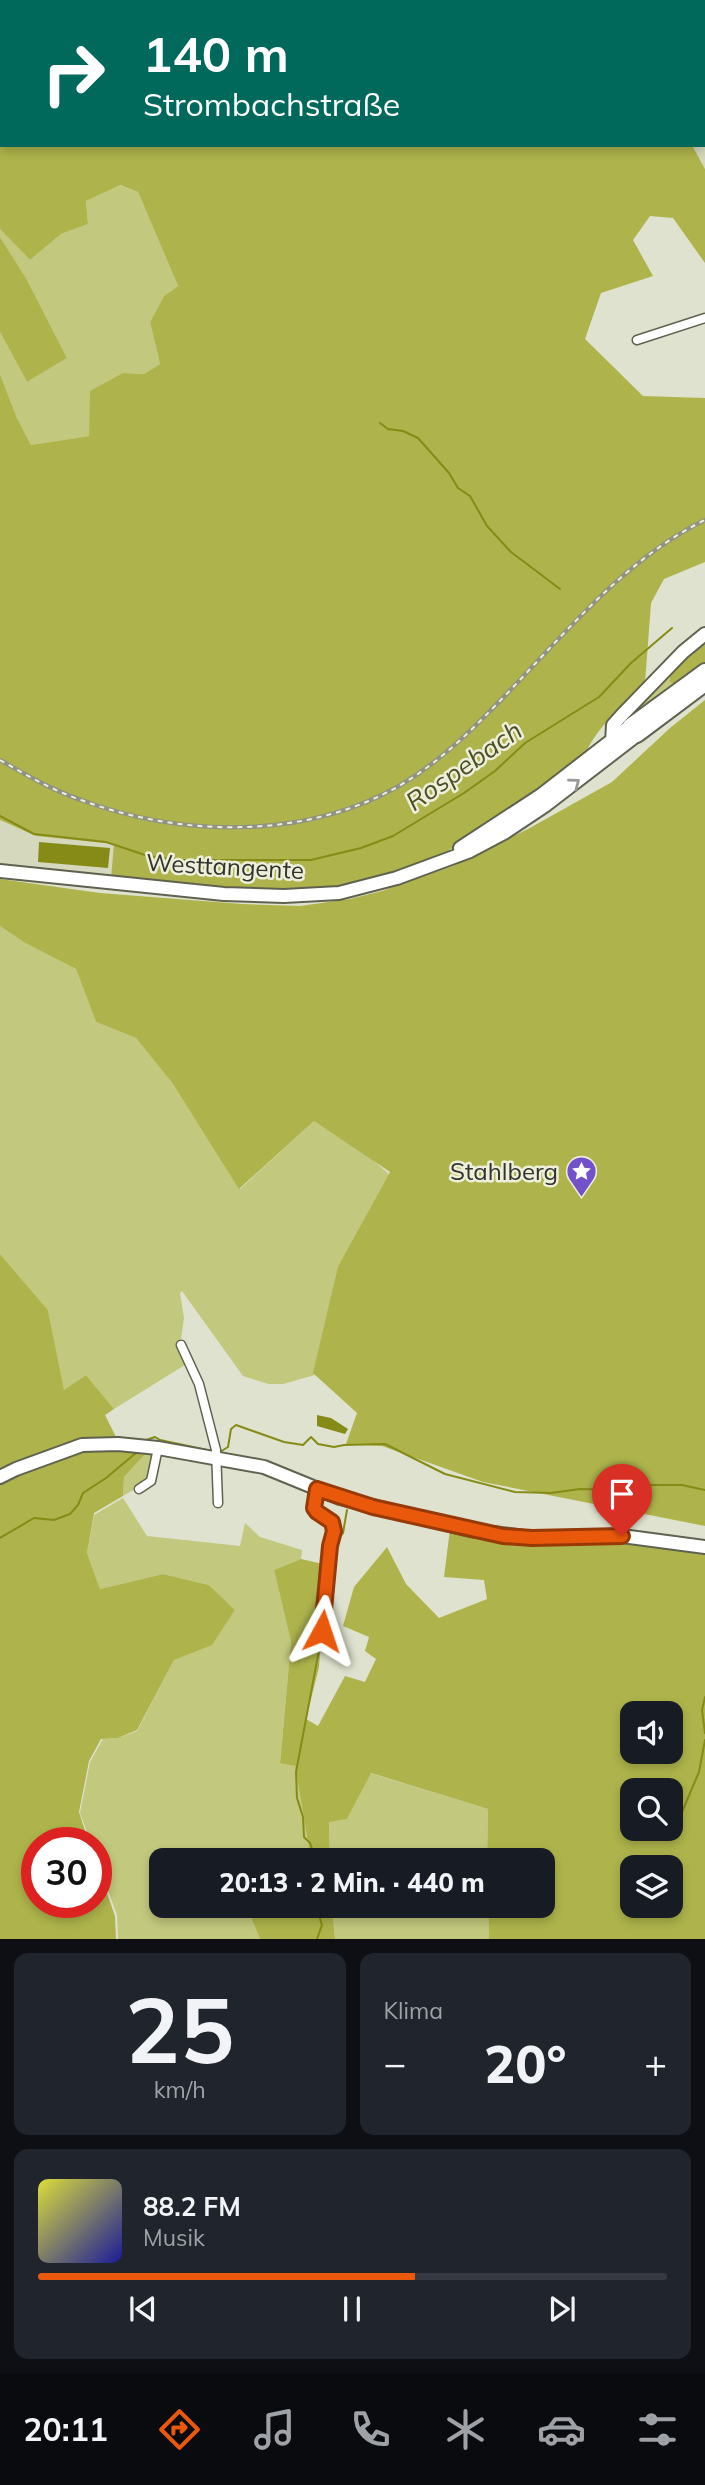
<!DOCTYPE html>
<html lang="de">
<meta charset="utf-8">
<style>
body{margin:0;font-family:Mulish,sans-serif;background:#20242c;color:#f1f3f6;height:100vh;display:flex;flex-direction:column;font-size:26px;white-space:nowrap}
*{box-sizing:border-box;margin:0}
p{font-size:23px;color:#9ea1a6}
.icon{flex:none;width:38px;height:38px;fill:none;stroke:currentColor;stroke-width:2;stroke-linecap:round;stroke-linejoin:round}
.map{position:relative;height:1939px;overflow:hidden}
.side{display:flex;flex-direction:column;gap:14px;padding:14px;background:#0d0f14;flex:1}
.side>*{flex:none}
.banner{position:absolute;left:0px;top:0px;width:705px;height:147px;box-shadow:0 4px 10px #0003;background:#00695c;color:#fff;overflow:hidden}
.controls{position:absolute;left:620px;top:1701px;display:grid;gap:14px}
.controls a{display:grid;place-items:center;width:63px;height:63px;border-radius:14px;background:#171b24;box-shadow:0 4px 10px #0003;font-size:35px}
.speed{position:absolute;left:21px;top:1827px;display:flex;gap:14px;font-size:35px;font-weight:700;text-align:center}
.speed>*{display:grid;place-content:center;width:91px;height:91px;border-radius:50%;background:#171b24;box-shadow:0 4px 10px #0003;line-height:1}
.speed .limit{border:10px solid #d22;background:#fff;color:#111}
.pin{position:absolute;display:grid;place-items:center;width:60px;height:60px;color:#fff;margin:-72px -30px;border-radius:50% 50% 50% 0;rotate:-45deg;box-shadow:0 0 7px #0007}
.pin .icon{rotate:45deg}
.me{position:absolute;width:77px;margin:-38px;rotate:5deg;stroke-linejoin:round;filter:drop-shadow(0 0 5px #0008)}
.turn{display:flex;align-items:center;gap:24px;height:147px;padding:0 28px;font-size:32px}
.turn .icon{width:91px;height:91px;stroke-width:2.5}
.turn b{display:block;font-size:49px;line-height:60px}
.big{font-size:52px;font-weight:800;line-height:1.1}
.side .card{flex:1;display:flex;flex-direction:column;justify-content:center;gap:10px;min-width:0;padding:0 24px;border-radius:14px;background:#20242c}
.side .dial{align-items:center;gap:0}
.dial b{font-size:91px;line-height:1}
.song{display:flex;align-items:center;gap:21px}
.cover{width:84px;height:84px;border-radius:10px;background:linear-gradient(135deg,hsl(60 70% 55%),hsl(240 70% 35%))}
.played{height:7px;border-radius:4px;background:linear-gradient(90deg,#ea580c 60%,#363941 60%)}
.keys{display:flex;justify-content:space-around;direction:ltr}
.heat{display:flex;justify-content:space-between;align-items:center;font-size:38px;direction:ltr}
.side .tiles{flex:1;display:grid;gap:14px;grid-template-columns:1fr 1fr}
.card:last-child{grid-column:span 2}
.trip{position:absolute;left:149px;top:1848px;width:406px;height:70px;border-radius:14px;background:#171b24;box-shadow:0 4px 10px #0003;font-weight:800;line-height:70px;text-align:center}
.dock{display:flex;height:112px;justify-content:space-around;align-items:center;background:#090b0e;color:#9ea1a6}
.dock .icon{width:49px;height:49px}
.dock .on{color:#ea580c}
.dock b{font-size:32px;color:#f1f3f6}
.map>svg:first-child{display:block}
.built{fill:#d5d8bc}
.green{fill:#c2c87d}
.forest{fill:#aeb44b;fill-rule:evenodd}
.water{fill:#868b17}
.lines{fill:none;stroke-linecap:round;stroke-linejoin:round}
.stream{stroke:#868b17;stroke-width:2}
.minor-casing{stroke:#606250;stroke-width:11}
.secondary-casing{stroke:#606250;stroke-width:16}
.primary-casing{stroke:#606250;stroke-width:16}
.trunk-casing{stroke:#606250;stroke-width:18}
.minor{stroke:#fff;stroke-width:8}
.secondary{stroke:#fff;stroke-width:12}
.primary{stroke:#fff;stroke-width:12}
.trunk{stroke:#fff;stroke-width:14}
.rail-casing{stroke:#909284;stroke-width:4.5}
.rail{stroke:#edefdb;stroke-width:2;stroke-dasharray:5;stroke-linecap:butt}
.oneway{stroke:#989995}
.route-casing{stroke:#983908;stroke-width:18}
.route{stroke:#ea580c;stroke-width:12}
.labels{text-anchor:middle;stroke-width:5;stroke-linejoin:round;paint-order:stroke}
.street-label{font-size:24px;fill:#32332b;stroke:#edefdb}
.poi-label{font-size:24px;fill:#32332b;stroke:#edefdb;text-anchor:end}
.water-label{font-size:26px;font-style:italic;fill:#4d5025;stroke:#edefdb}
</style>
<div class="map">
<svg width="705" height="1939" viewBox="0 0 705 1939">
<rect width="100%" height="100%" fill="#dfe2ce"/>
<path class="built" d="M 697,0 L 705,0 L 705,169 L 692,145 L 704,145 L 704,2 L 695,2 Z
M 0,820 L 36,836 L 115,844 L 111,878 L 0,865 Z"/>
<path class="green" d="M 119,185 L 138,192 L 178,286 L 164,296 L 150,322 L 160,364 L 144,374 L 123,373 L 90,436 L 31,445 L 17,418 L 0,374 L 0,332 L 27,382 L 67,358 L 26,278 L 0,237 L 0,229 L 30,260 L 61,234 L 88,224 L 86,201 Z
M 669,675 L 669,679 L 677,685 L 628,721 L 628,717 Z
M 0,926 L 25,943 L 76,969 L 96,1022 L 136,1038 L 173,1084 L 240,1189 L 314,1121 L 368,1156 L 389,1174 L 338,1266 L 314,1373 L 315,1375 L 283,1384 L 269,1384 L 243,1376 L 182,1291 L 180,1293 L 184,1318 L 180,1346 L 188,1363 L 114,1409 L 86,1375 L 64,1391 L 48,1310 L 0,1254 Z
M 148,1451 L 156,1453 L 150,1480 L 123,1496 L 124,1477 Z
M 123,1498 L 147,1536 L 240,1546 L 245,1523 L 260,1537 L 302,1550 L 301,1559 L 274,1570 L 291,1642 L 280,1762 L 295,1766 L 311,1860 L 161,1860 L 161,1906 L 246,1906 L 260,1939 L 118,1939 L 117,1915 L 96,1857 L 96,1843 L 91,1843 L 80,1813 L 90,1762 L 103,1739 L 118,1738 L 137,1731 L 174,1660 L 212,1644 L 235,1610 L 209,1585 L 163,1574 L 100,1589 L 87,1553 L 94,1515 Z
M 370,1773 L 488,1809 L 487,1860 L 330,1860 L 329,1821 L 347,1819 Z
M 332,1906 L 488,1906 L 489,1939 L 335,1939 Z"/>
<path class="forest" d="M 0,0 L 614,0 L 615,2 L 2,2 L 2,145 L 692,145 L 705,169 L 705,263 L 673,218 L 650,216 L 633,240 L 653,276 L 601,293 L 585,339 L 643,396 L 705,398 L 705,562 L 664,579 L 651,603 L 645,683 C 627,700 608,718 594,738 C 588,747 585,755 578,762 C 529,796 481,837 426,861 C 324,907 218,887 111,878 L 114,844 L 36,836 L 0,820 L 0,374 L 17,418 L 31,445 L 89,436 L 90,391 L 123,373 L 144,374 L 160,364 L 150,322 L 164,296 L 178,286 L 138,192 L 120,185 L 86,201 L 88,224 L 61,234 L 30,260 L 0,229 Z
M 0,237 L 26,278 L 67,358 L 27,382 L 0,332 Z
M 705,643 L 705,666 L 677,685 L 670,682 L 669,675 Z
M 705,700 L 705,1526 L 483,1482 L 382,1446 L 346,1444 L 357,1413 L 313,1373 L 338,1266 L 390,1172 L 314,1121 L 239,1189 L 173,1084 L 136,1038 L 96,1022 L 76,969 L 25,943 L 0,926 L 0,879 L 100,893 L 242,904 L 300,906 L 350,899 L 382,891 L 453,866 L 528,829 L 612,782 L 670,728 Z
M 0,1254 L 48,1310 L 64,1390 L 86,1375 L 114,1409 L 105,1415 L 117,1439 L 0,1473 Z
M 122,1448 L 148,1451 L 124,1477 L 123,1496 L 94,1513 L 87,1553 L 100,1589 L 163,1574 L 209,1585 L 235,1610 L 212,1645 L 174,1660 L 137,1730 L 118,1738 L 101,1739 L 89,1761 L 79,1812 L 89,1843 L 37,1843 L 37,1902 L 96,1902 L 96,1862 L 115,1916 L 116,1939 L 0,1939 L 0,1481 L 80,1449 Z
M 450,1529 L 620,1540 L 705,1550 L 705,1939 L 489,1939 L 488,1906 L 542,1906 L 542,1860 L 487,1860 L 488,1809 L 371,1773 L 347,1819 L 329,1822 L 330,1860 L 311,1860 L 295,1766 L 280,1763 L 291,1642 L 274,1570 L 301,1559 L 327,1565 L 319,1667 L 306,1719 L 318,1726 L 345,1676 L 365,1682 L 376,1659 L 365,1651 L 369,1637 L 343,1626 L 354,1587 L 387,1547 L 406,1584 L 439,1618 L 487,1599 L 484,1580 L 444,1577 ZM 632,1713 L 670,1713 L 670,1752 L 632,1752 ZM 632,1790 L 670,1790 L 670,1829 L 632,1829 ZM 632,1867 L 670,1867 L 670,1906 L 632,1906 Z
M 246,1906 L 332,1906 L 335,1939 L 260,1939 Z"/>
<path class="water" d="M 39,842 L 110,848 L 108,868 L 38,862 Z
M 317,1415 L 331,1418 L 348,1429 L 345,1434 L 317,1426 Z"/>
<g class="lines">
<path class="stream" d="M 421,2 L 422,0
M 380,423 L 388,429 L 403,431 L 418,438 L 449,473 L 458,488 L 470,496 L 487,526 L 511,552 L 560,589
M 0,816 L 34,834 L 106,842 L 148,856 L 180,860 L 311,860 L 361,848 L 393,836 L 464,793 L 495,771 L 525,743 L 599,697 L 631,663 L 672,628
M 146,1440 L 155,1437 L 160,1440 L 212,1451
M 220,1452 L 228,1447 L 231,1429 L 236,1425 L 284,1442 L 303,1445 L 311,1437 L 318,1444 L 334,1447 L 344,1445 L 385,1444 L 445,1474 L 515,1492 L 551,1493 L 580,1489 L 617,1490 L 642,1485 L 682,1485 L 705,1490
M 0,1538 L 34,1518 L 54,1520 L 70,1514 L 78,1505 L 83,1493 L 106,1478 L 137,1452
M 336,1541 L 343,1533 L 347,1510
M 331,1611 L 333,1556
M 705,1697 L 702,1710 L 705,1733
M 682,1812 L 699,1772 L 705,1740
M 316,1860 L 310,1843 L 304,1837 L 303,1817 L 297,1798 L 296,1772 L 320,1645 L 320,1633
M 316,1906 L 322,1925 L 317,1939"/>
<defs>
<path id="minor" d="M 478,0 L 478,2
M 637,340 L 705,318
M 181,1345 L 199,1384 L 216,1450 L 218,1503
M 139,1489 L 151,1481 L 158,1448
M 317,1489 L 314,1508 L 317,1512 L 332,1522 L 334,1531 L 330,1546 L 322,1631"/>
<path id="secondary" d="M 0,1477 L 16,1469 L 82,1445 L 118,1444 L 158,1448 L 264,1467 L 340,1498 L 470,1530 L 532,1538 L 622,1536 L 705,1547"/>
<path id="primary" d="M 612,743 L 613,725 L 622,715 L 683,652 L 705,634
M 460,848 L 541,795 L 630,726
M 0,871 L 224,894 L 284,896 L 339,893 L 397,878 L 470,851 L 504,833 L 546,805 L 637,735"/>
<path id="trunk" d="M 630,726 L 705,671
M 637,735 L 705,684"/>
</defs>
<use href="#minor" class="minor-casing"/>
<use href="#secondary" class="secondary-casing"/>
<use href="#primary" class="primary-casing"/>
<use href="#trunk" class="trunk-casing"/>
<use href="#minor" class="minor"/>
<use href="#secondary" class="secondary"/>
<use href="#primary" class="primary"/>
<use href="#trunk" class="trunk"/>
<defs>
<path id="rail" d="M 0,760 C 26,775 52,790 81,800 C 181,837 304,840 399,786 C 433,766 462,740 489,712 C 555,646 620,561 705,520"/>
</defs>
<use href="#rail" class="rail-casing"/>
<use href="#rail" class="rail"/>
</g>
<defs><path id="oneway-chevron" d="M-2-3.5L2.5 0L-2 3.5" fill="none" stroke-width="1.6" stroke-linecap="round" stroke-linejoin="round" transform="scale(1.75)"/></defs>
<use class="oneway" href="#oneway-chevron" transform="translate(575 783) rotate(-37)"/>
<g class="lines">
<defs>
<path id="route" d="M 322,1631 L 330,1546 L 334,1531 L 332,1522 L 317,1512 L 314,1508 L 317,1489 L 373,1507 L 503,1536 L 532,1538 L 622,1536"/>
</defs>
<use href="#route" class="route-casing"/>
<use href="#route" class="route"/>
</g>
<defs>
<symbol id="sight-pin" viewBox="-11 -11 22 30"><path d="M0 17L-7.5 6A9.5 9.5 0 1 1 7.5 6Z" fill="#7351ca" stroke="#edefdb"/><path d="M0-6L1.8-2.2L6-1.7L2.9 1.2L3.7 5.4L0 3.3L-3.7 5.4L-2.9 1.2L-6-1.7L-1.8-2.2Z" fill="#fff"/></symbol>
</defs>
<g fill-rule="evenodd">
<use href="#sight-pin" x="564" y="1154" width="35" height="47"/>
</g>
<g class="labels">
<g class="street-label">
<text transform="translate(225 867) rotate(3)" y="8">Westtangente</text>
</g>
<g class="poi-label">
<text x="558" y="1180">Stahlberg</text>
</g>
<g class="water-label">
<text transform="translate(464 766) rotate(-35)" y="9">Rospebach</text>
</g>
</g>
</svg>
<div class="controls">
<a><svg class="icon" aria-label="sound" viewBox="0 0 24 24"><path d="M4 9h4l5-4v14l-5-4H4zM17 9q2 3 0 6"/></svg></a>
<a><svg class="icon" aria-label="search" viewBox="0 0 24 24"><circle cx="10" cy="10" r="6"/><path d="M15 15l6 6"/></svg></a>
<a><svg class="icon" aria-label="layers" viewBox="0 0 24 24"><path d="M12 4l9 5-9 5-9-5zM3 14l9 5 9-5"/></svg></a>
</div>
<div class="speed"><div class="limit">30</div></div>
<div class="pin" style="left:622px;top:1536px;background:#d93025"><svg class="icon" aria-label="arrive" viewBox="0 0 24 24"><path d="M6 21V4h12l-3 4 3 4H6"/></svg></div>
<svg class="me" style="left:322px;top:1631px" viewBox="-20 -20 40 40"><path d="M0-17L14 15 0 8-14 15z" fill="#ea580c" stroke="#fff" stroke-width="4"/></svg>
<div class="trip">20:13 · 2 Min. · 440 m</div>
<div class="banner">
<div class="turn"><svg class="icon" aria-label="right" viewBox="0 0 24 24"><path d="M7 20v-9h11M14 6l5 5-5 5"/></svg><div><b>140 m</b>Strombachstraße</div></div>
</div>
</div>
<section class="side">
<div class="tiles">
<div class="card dial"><b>25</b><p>km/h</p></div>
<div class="card"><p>Klima</p>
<div class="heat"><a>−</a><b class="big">20°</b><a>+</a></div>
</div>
<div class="card">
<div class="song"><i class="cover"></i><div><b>88.2 FM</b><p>Musik</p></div></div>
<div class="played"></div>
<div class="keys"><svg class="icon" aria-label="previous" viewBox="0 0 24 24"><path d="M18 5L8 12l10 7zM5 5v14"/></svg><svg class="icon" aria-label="pause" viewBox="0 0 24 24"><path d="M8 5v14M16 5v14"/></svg><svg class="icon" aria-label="next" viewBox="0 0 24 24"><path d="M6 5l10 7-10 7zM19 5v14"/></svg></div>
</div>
</div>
</section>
<nav class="dock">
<b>20:11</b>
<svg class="icon on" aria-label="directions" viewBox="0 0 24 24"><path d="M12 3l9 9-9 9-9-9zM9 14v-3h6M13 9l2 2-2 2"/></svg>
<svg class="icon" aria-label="music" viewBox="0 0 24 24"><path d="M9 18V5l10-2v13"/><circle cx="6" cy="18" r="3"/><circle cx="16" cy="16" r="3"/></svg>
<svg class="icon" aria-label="phone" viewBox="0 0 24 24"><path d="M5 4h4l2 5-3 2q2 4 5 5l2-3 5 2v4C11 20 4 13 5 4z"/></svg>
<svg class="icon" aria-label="climate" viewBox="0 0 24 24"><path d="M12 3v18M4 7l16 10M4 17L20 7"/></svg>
<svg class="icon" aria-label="car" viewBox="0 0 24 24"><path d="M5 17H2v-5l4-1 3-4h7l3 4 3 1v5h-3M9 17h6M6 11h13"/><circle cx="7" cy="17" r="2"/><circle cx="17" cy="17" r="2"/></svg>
<svg class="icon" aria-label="filters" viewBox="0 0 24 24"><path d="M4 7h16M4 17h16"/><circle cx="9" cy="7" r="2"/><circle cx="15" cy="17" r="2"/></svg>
</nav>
